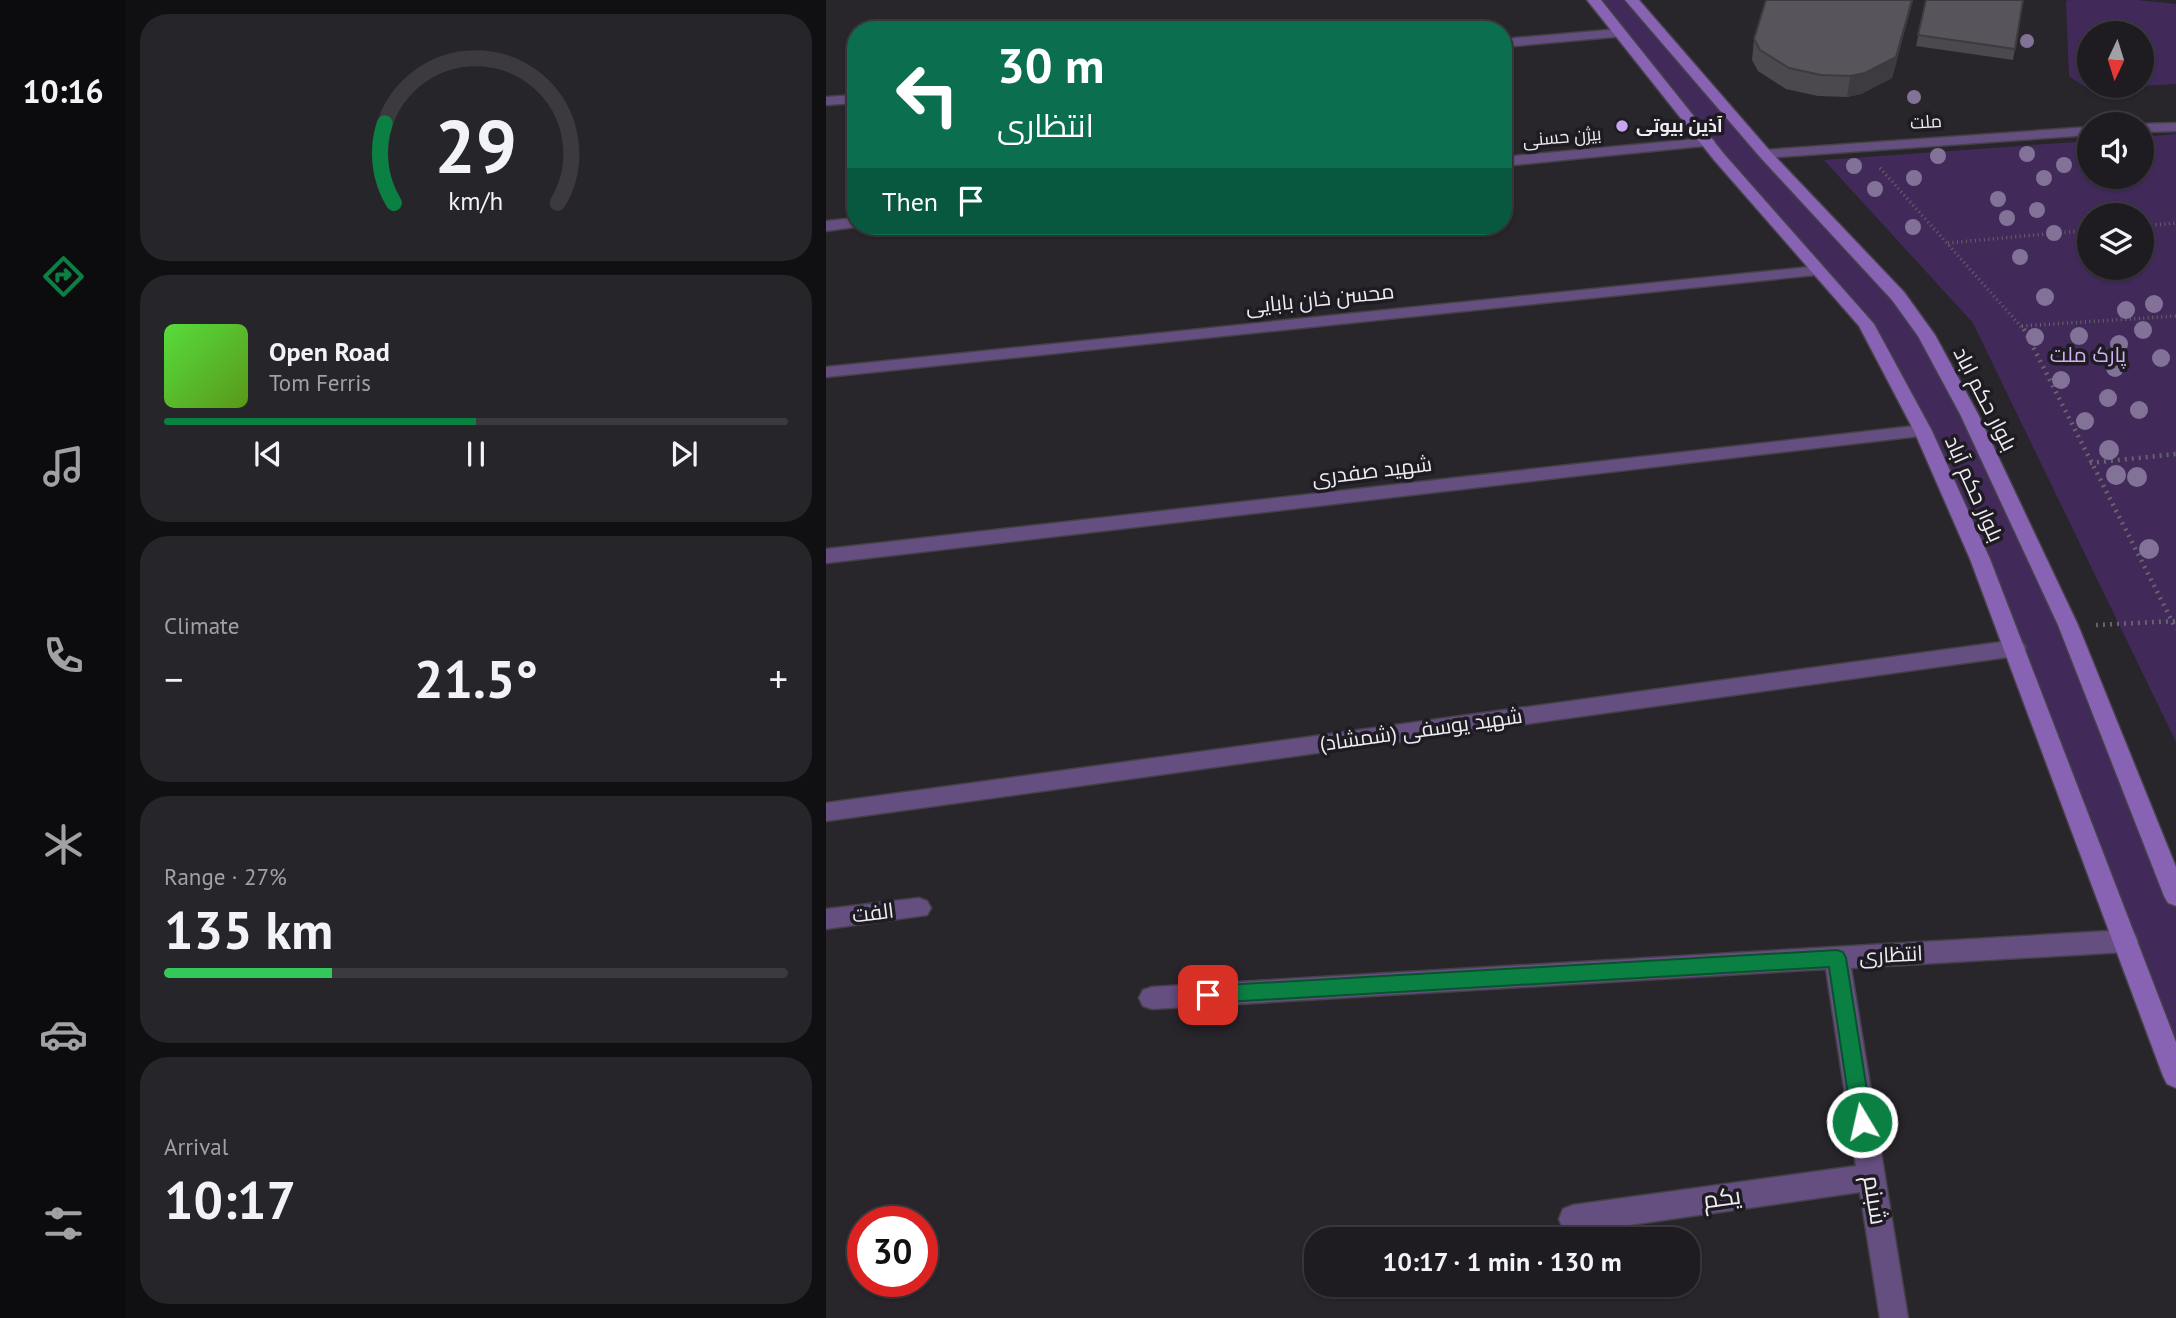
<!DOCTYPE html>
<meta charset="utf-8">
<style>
body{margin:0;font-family:"PT Sans",Cairo,sans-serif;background:#262529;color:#f1f3f6;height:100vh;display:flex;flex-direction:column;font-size:26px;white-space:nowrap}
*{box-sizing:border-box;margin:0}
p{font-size:23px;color:#a1a1a5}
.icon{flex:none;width:38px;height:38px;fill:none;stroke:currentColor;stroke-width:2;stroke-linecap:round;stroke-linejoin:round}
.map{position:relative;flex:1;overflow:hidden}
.drawer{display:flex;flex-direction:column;gap:14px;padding:14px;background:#100f12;width:700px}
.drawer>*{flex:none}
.hud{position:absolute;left:21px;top:21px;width:665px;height:214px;border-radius:28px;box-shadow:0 2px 5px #0004,0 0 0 2px #3c3a3e;background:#0b6e4f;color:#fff;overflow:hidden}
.needle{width:46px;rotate:184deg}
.controls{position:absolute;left:1251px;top:21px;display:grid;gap:14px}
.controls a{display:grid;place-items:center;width:77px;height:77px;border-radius:50%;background:#1e1c20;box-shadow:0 2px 5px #0004,0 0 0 2px #3c3a3e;font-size:35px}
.speed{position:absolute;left:21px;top:1206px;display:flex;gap:14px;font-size:35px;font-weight:700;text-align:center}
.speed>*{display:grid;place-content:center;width:91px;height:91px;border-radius:50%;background:#1e1c20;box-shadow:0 2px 5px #0004,0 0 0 2px #3c3a3e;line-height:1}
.speed .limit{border:10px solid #d22;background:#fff;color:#111}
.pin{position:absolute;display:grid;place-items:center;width:60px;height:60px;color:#fff;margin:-30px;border-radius:14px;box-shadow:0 4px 10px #0006}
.me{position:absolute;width:77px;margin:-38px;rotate:351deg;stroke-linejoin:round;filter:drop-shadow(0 0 5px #0008)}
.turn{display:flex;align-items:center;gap:24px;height:147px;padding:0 35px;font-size:32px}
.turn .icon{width:91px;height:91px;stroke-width:2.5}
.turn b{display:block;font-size:49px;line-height:60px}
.then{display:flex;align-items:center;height:66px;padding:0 35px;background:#0003;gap:14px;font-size:26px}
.big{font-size:52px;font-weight:700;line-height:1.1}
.drawer .card{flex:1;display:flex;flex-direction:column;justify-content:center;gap:10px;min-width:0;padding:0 24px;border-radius:28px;background:#262529}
.drawer .dial{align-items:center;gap:0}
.dial svg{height:182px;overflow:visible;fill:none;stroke:#3c3a3e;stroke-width:7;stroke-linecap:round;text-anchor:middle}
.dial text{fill:#f1f3f6;stroke:none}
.song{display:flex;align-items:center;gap:21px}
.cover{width:84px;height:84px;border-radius:10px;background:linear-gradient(135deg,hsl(110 70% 55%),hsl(90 70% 35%))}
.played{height:7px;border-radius:4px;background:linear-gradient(90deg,#0b8043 50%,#3c3a3e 50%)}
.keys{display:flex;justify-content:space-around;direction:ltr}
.heat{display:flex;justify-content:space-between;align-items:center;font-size:38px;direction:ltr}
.charge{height:10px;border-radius:5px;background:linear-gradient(90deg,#34c759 27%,#3c3a3e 0)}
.trip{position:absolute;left:478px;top:1227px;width:396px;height:70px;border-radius:28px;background:#1e1c20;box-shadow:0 2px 5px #0004,0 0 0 2px #3c3a3e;font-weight:700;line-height:70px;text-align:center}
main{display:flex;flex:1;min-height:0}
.tabs{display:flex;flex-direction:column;width:126px;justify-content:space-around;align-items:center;background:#0c0b0d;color:#a1a1a5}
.tabs .icon{width:49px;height:49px}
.tabs .selected{color:#0b8043}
.tabs b{font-size:32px;color:#f1f3f6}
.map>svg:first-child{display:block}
.green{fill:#412a5a;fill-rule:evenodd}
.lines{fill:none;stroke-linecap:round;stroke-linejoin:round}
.minor-casing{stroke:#444147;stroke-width:3}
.secondary-casing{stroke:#444147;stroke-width:3}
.path-far1{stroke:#666369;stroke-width:3.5;stroke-dasharray:1 3.5;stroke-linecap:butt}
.path{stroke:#666369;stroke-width:4.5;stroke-dasharray:2 5;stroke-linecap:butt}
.minor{fill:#654e80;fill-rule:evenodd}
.secondary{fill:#8862b3;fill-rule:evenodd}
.tree{fill:#837298}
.wall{fill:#4b484e}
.shaded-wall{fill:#3d3b40}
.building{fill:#57545b;stroke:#3d3b40;stroke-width:2}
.route{fill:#0b8043;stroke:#07532c;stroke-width:2}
.poi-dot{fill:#c7a6ef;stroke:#1e1b22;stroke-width:2.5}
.labels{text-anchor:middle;stroke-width:7;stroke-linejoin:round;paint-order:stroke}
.far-street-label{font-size:18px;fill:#eeecf1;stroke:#1e1b22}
.far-poi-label{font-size:18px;font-weight:bold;fill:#eeecf1;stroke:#1e1b22;text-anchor:start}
.street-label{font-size:21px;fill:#eeecf1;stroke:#1e1b22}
.park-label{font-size:21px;fill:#cdb1f1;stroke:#1e1b22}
.near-street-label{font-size:24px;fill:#eeecf1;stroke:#1e1b22}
</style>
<main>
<nav class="tabs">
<b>10:16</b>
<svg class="icon selected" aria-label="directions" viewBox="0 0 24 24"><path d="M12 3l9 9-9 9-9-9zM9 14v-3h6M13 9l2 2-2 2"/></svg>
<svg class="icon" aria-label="music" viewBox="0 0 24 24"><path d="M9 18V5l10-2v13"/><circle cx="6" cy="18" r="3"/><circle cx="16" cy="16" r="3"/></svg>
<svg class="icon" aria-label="phone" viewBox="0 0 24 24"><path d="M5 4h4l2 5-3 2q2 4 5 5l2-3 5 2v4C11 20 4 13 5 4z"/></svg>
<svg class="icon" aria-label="climate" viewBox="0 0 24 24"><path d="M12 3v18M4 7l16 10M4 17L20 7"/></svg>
<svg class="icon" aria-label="car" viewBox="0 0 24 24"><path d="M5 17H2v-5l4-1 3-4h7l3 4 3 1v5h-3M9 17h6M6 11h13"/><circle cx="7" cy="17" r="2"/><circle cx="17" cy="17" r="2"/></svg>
<svg class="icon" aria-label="filters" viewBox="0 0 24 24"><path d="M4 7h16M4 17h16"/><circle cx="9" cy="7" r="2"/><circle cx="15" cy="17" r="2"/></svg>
</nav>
<section class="drawer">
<div class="card dial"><svg viewBox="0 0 100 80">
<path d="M14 69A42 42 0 1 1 86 69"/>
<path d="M14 69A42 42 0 0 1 10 34" stroke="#0b8043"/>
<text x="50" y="56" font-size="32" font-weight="700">29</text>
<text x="50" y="72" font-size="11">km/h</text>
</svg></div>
<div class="card">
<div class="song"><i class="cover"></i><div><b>Open Road</b><p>Tom Ferris</p></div></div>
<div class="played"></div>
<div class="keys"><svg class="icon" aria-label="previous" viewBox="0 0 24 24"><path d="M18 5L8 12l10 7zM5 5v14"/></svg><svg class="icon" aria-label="pause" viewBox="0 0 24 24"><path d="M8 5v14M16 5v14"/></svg><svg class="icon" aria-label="next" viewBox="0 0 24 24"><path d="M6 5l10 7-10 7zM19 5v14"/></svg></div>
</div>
<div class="card"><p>Climate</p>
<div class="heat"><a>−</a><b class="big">21.5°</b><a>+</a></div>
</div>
<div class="card"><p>Range · 27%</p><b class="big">135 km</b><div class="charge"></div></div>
<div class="card"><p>Arrival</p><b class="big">10:17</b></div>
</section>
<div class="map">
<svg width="1350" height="1318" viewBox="0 0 1350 1318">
<rect width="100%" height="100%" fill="#28252b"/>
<path class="green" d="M 768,0 L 806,0 L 1072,296 L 1143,414 L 1350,896 L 1350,1076 L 1190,648 L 1040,324 Z
M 1243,0 L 1311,0 L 1350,4 L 1350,84 L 1316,86 L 1316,33 L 1264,33 L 1264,86 L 1311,86 L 1259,87 L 1243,76 L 1240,1 Z
M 1350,134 L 1350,742 L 1147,323 L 998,160 L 1263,141 L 1264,177 L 1316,177 L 1316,137 ZM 1264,215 L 1316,215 L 1316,268 L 1264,268 Z"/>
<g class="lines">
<defs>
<path id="minor" d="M 794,29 L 801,33 L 799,36 L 677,47 L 677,39 Z
M 30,95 L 30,103 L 0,105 L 0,97 Z
M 1350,123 L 1350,131 L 1316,132 L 1316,124 L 1313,124 Z
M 1264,127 L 1264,135 L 939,158 L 932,154 L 939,150 Z
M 882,138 L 887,139 L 889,142 L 887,145 L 677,166 L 677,157 Z
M 30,218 L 30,226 L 36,226 L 0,231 L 0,221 Z
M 993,266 L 1001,271 L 999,274 L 0,377 L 0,367 Z
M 1097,425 L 1106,431 L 1103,435 L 0,563 L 0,549 Z
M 1190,640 L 1197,643 L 1200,648 L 1197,653 L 1190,656 L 0,821 L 0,803 Z
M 93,898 L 101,901 L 105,908 L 101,915 L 0,929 L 0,909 Z
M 1300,930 L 1309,934 L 1312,941 L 1309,948 L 1300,952 L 1025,968 L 1082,1318 L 1054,1318 L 1034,1192 L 747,1233 L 737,1229 L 733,1219 L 737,1209 L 747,1205 L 1030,1166 L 1000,969 L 326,1009 L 317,1006 L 313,998 L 317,990 L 326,987 Z"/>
<path id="secondary" d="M 761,0 L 775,0 L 898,154 L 1048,324 L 1106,431 L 1164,559 L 1350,1042 L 1350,1088 L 1341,1084 L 1337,1076 L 1144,559 L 1088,431 L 1033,326 L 888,160 Z
M 799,0 L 813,0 L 944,151 L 1078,292 L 1109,335 L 1152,414 L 1252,625 L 1350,867 L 1350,906 L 1342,903 L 1338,896 L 1232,625 L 1134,414 L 1092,336 L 1066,300 L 934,157 Z"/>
</defs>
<use href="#minor" class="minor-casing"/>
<use href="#secondary" class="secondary-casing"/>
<path class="path-far1" d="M 1054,168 L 1199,331
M 1316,226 L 1350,223
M 1122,243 L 1264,230
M 1196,326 L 1350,316"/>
<path class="path" d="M 1198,329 L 1350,629
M 1264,463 L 1350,454
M 1270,625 L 1350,621"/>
<use href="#minor" class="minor"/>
<use href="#secondary" class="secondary"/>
</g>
<g class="tree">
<circle cx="1201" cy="41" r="7"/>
<circle cx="1088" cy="97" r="7"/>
<circle cx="1201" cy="154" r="8"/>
<circle cx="1112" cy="156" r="8"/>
<circle cx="1238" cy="165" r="8"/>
<circle cx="1028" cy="166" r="8"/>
<circle cx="1088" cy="178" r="8"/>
<circle cx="1218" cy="178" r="8"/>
<circle cx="1049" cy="189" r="8"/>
<circle cx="1172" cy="199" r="8"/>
<circle cx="1211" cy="210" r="8"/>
<circle cx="1181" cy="218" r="8"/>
<circle cx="1087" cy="227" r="8"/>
<circle cx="1228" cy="233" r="8"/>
<circle cx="1194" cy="257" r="8"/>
<circle cx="1219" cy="297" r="9"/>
<circle cx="1328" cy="304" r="9"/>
<circle cx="1300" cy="310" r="9"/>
<circle cx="1317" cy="330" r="9"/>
<circle cx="1253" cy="336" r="9"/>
<circle cx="1209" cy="337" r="9"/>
<circle cx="1293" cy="344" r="9"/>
<circle cx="1335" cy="358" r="9"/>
<circle cx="1289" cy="368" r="9"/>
<circle cx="1235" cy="380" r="9"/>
<circle cx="1282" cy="398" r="9"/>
<circle cx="1313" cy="410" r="9"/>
<circle cx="1259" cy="421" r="9"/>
<circle cx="1283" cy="450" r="10"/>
<circle cx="1290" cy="475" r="10"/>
<circle cx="1311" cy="477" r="10"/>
<circle cx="1323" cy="549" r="10"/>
</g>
<path class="wall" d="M 940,0 L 1087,0 L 1066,78 L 1035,94 L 1021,97 L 992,96 L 960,89 L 932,71 L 926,60 L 928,39 Z
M 1100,0 L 1189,49 L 1187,60 L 1090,46 Z"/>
<path class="shaded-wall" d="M 1086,0 L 1087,0 L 1066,78 L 1035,94 L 1021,97 L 1024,76 Z"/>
<path class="building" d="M 940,0 L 1086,0 L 1070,57 L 1039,73 L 1024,76 L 995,75 L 963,68 L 934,50 L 928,39 Z
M 1100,0 L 1197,0 L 1189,49 L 1092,35 Z"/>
<path class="route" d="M 1011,950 L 1017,952 L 1020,958 L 1046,1122 L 1043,1129 L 1036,1132 L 1029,1129 L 1026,1122 L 1003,967 L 382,1003 L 375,1001 L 372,995 L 375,989 L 382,986 Z"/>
<circle class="poi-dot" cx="796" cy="126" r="7"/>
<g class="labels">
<g class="far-street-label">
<text transform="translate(1100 122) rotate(-4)" y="6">ملت</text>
<text transform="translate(736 137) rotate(-5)" y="6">بیژن حسنی</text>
</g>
<g class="far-poi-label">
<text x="810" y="132">آذین بیوتی</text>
</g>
<g class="street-label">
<text transform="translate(494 299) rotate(-6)" y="7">محسن خان بابایی</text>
<text transform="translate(1159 399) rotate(63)" y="7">بلوار حکم اباد</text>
<text transform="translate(546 471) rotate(-7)" y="7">شهید صفدری</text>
<text transform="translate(1148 489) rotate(66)" y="7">بلوار حکم آباد</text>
<text transform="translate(595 730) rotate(-8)" y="7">شهید یوسفی (شمشاد)</text>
<text transform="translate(47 913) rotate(-7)" y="7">الفت</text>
<text transform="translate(1065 955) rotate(-3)" y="7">انتظاری</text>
</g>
<g class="park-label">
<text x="1262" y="362">پارک ملت</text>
</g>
<g class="near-street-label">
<text transform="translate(896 1198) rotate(-8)" y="8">یکم</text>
<text transform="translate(1049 1200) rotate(81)" y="8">شبنم</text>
</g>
</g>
</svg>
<div class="controls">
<a><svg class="needle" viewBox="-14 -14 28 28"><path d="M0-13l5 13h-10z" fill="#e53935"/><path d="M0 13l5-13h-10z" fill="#a1a1a5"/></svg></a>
<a><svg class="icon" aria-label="sound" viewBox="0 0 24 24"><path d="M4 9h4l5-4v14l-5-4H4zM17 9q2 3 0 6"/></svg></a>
<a><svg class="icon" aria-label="layers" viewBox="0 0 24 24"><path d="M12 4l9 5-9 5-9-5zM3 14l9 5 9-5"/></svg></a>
</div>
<div class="speed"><div class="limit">30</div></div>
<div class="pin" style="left:382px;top:995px;background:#d93025"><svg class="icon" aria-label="arrive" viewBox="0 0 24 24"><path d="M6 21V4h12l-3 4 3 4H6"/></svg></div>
<svg class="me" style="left:1036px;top:1122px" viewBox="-20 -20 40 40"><circle r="17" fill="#0b8043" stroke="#fff" stroke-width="3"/><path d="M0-11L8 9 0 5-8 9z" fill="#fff"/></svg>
<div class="trip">10:17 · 1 min · 130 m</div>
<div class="hud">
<div class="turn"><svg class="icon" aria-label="left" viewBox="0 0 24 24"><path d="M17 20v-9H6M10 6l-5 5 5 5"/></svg><div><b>30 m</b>انتظاری</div></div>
<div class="then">Then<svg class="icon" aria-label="arrive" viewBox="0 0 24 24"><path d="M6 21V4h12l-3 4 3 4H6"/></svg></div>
</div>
</div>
</main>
